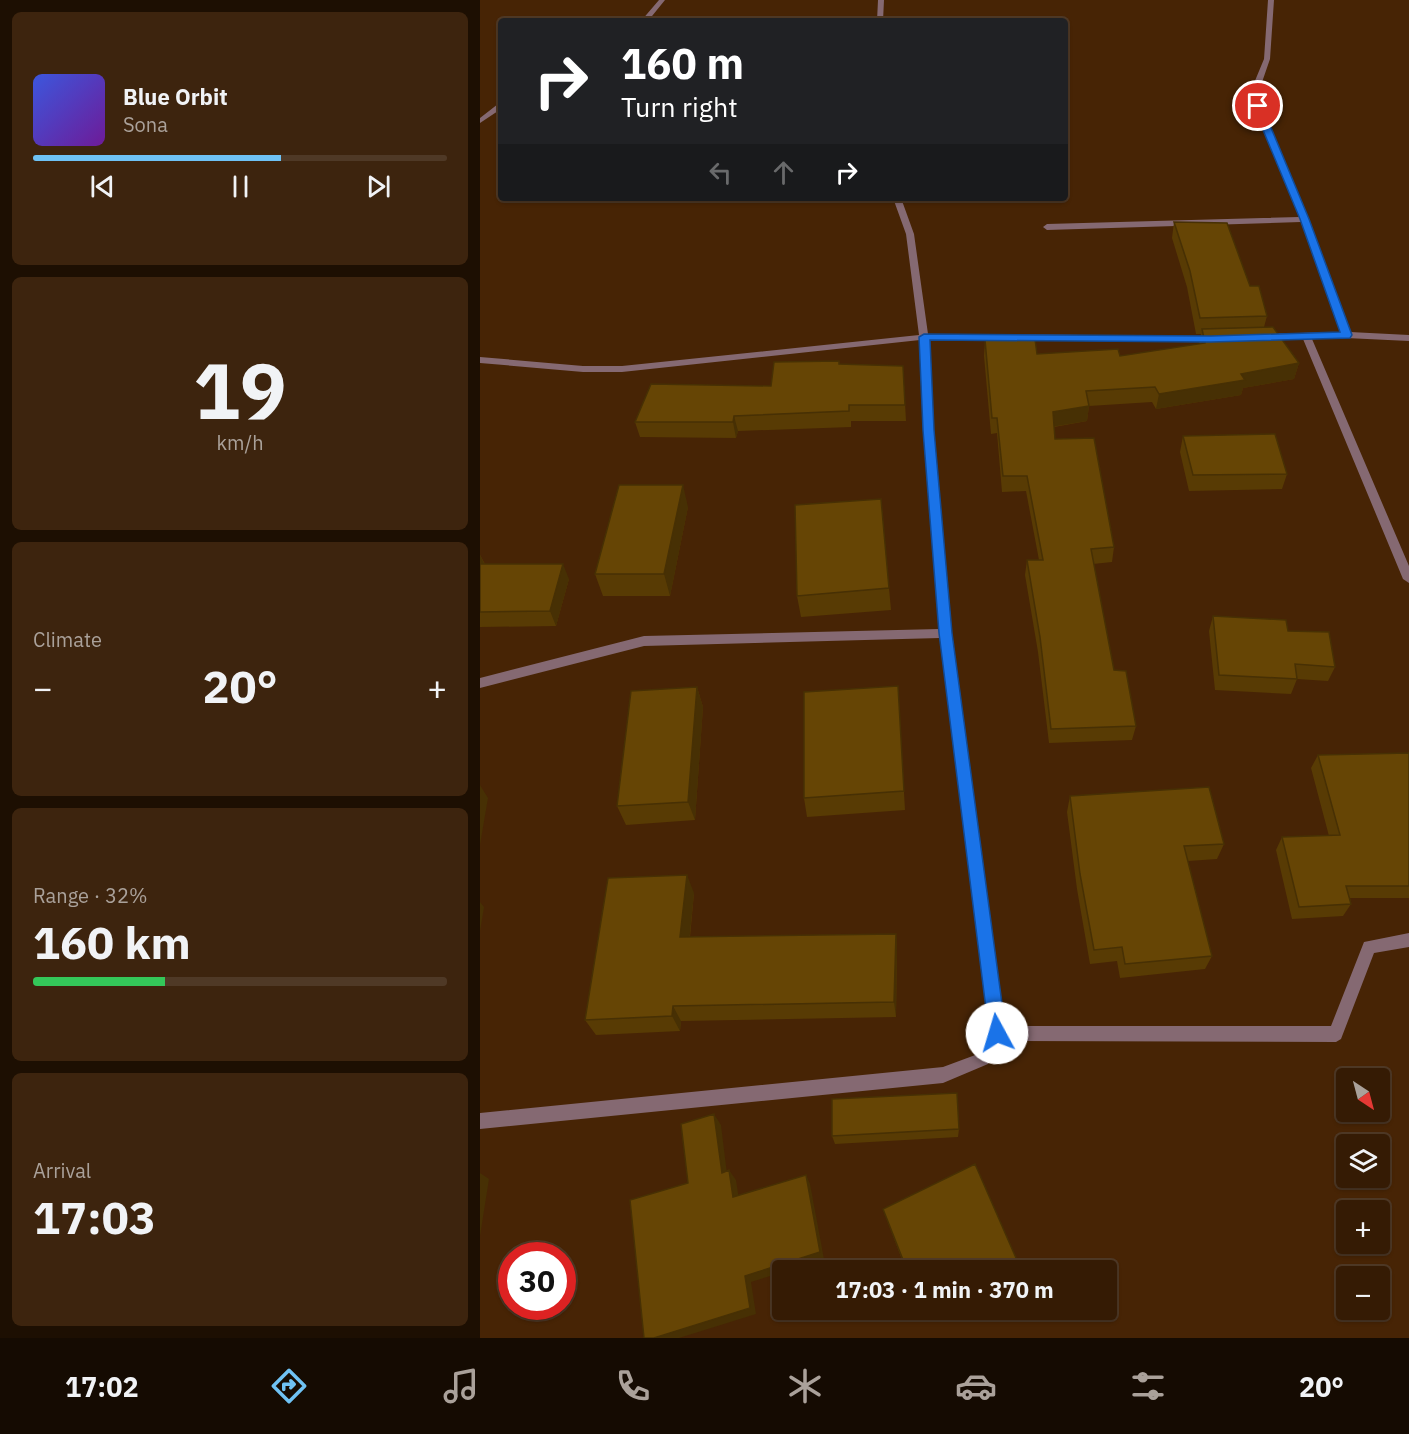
<!DOCTYPE html>
<meta charset="utf-8">
<style>
body{margin:0;font-family:"IBM Plex Sans",sans-serif;background:#3d240e;color:#f1f3f6;height:100vh;display:flex;flex-direction:column;font-size:22px;white-space:nowrap}
*{box-sizing:border-box;margin:0}
p{font-size:20px;color:#aaa19a}
.icon{flex:none;width:33px;height:33px;fill:none;stroke:currentColor;stroke-width:2;stroke-linecap:round;stroke-linejoin:round}
.map{position:relative;flex:1;overflow:hidden}
.panel{display:flex;flex-direction:column;gap:12px;padding:12px;background:#1d0f02;width:480px}
.panel>*{flex:none}
.top-card{position:absolute;left:18px;top:18px;width:570px;height:183px;border-radius:6px;box-shadow:0 2px 4px #0004,0 0 0 2px #4f3926;background:#202124;color:#fff;overflow:hidden}
.needle{width:39px;rotate:144deg}
.tools{position:absolute;left:856px;top:1068px;display:grid;gap:12px}
.tools a{display:grid;place-items:center;width:54px;height:54px;border-radius:6px;background:#351b04;box-shadow:0 2px 4px #0004,0 0 0 2px #4f3926;font-size:30px}
.speed{position:absolute;left:18px;top:1242px;display:flex;gap:12px;font-size:30px;font-weight:700;text-align:center}
.speed>*{display:grid;place-content:center;width:78px;height:78px;border-radius:50%;background:#351b04;box-shadow:0 2px 4px #0004,0 0 0 2px #4f3926;line-height:1}
.speed .limit{border:9px solid #d22;background:#fff;color:#111}
.pin{position:absolute;display:grid;place-items:center;width:51px;height:51px;color:#fff;margin:-26px;border:3px solid #fff;border-radius:50%;box-shadow:0 2px 6px #0007}
.me{position:absolute;width:66px;margin:-33px;rotate:354deg;stroke-linejoin:round;filter:drop-shadow(0 0 4px #0008)}
.turn{display:flex;align-items:center;gap:21px;height:126px;padding:0 24px;font-size:27px}
.turn .icon{width:78px;height:78px;stroke-width:2.5}
.turn b{display:block;font-size:42px;line-height:51px}
.lanes{display:flex;align-items:center;height:57px;padding:0 24px;background:#0003;justify-content:center;gap:30px;direction:ltr}
.lanes .off{opacity:.35}
.big{font-size:45px;font-weight:700;line-height:1.1}
.panel .card{flex:1;display:flex;flex-direction:column;justify-content:center;gap:9px;min-width:0;padding:0 21px;border-radius:9px;background:#3d240e}
.panel .dial{align-items:center;gap:0}
.dial b{font-size:78px;line-height:1}
.song{display:flex;align-items:center;gap:18px}
.cover{width:72px;height:72px;border-radius:9px;background:linear-gradient(135deg,hsl(230 70% 55%),hsl(280 70% 35%))}
.played{height:6px;border-radius:3px;background:linear-gradient(90deg,#6fc2f4 60%,#4f3926 60%)}
.keys{display:flex;justify-content:space-around;direction:ltr}
.heat{display:flex;justify-content:space-between;align-items:center;font-size:33px;direction:ltr}
.charge{height:9px;border-radius:4px;background:linear-gradient(90deg,#34c759 32%,#4f3926 0)}
.trip{position:absolute;left:292px;top:1260px;width:345px;height:60px;border-radius:6px;background:#351b04;box-shadow:0 2px 4px #0004,0 0 0 2px #4f3926;font-weight:700;line-height:60px;text-align:center}
.menu{display:flex;height:96px;justify-content:space-around;align-items:center;background:#150b02;color:#aaa19a}
.menu .icon{width:42px;height:42px}
.menu .current{color:#6fc2f4}
.menu b{font-size:27px;color:#f1f3f6}
main{display:flex;flex:1;min-height:0}
.map>svg:first-child{display:block}
.lines{fill:none;stroke-linecap:round;stroke-linejoin:round}
.street{fill:#856972;fill-rule:evenodd}
.wall{fill:#583b04}
.shaded-wall{fill:#473004}
.building{fill:#664505;stroke:#473004;stroke-width:1.5}
.route{fill:#1a73e8;stroke:#114b97;stroke-width:1.5}
</style>
<main>
<section class="panel">
<div class="card">
<div class="song"><i class="cover"></i><div><b>Blue Orbit</b><p>Sona</p></div></div>
<div class="played"></div>
<div class="keys"><svg class="icon" aria-label="previous" viewBox="0 0 24 24"><path d="M18 5L8 12l10 7zM5 5v14"/></svg><svg class="icon" aria-label="pause" viewBox="0 0 24 24"><path d="M8 5v14M16 5v14"/></svg><svg class="icon" aria-label="next" viewBox="0 0 24 24"><path d="M6 5l10 7-10 7zM19 5v14"/></svg></div>
</div>
<div class="card dial"><b>19</b><p>km/h</p></div>
<div class="card"><p>Climate</p>
<div class="heat"><a>−</a><b class="big">20°</b><a>+</a></div>
</div>
<div class="card"><p>Range · 32%</p><b class="big">160 km</b><div class="charge"></div></div>
<div class="card"><p>Arrival</p><b class="big">17:03</b></div>
</section>
<div class="map">
<svg width="929" height="1338" viewBox="0 0 929 1338">
<rect width="100%" height="100%" fill="#472405"/>
<g class="lines">
<path class="street" d="M 179,0 L 185,0 L 168,21 L 161,21 Z
M 398,0 L 404,0 L 403,21 L 397,21 Z
M 788,0 L 794,0 L 790,59 L 780,88 L 782,106 L 828,219 L 870,332 L 929,335 L 929,341 L 866,338 L 832,339 L 929,566 L 929,583 L 923,579 L 823,339 L 785,340 L 780,337 L 785,334 L 860,332 L 821,222 L 567,230 L 563,227 L 567,224 L 819,217 L 774,106 L 772,88 L 784,59 Z
M 18,104 L 21,104 L 21,109 L 0,123 L 0,118 Z
M 413,198 L 421,198 L 434,234 L 448,334 L 735,336 L 740,339 L 735,342 L 449,340 L 453,430 L 471,633 L 524,1026 L 851,1026 L 884,942 L 929,933 L 929,947 L 894,953 L 861,1039 L 856,1042 L 521,1041 L 508,1064 L 463,1083 L 0,1129 L 0,1113 L 463,1067 L 498,1054 L 509,1032 L 460,638 L 164,646 L 0,688 L 0,678 L 164,636 L 459,629 L 443,430 L 440,340 L 142,372 L 103,372 L 0,363 L 0,357 L 103,366 L 142,366 L 439,335 L 426,234 Z"/>
</g>
<path class="wall" d="M 694,222 L 770,286 L 787,316 L 784,327 L 819,363 L 814,379 L 763,388 L 761,395 L 676,409 L 672,402 L 609,406 L 607,421 L 574,427 L 575,439 L 634,547 L 632,562 L 613,564 L 634,670 L 656,726 L 652,740 L 569,743 L 558,652 L 545,575 L 547,560 L 559,560 L 546,491 L 522,492 L 517,433 L 511,434 L 504,356 L 505,340 L 557,354 L 640,356 L 719,344 L 721,334 L 716,334 L 707,287 L 692,238 Z
M 359,361 L 360,364 L 423,366 L 426,421 L 371,421 L 371,427 L 258,431 L 256,438 L 160,437 L 155,422 L 291,386 Z
M 703,436 L 807,474 L 802,489 L 709,491 L 700,452 Z
M 208,507 L 190,596 L 123,596 L 115,574 Z
M 0,555 L 5,564 L 89,579 L 76,626 L 0,627 Z
M 409,588 L 411,610 L 321,617 L 317,596 Z
M 733,616 L 808,631 L 855,667 L 848,681 L 817,679 L 811,694 L 735,690 L 729,631 Z
M 418,686 L 425,810 L 327,817 L 324,798 Z
M 217,687 L 223,707 L 215,820 L 146,825 L 137,806 Z
M 929,753 L 929,898 L 870,898 L 871,904 L 863,916 L 812,919 L 796,850 L 802,837 L 849,836 L 831,768 L 838,755 Z
M 590,796 L 744,844 L 737,859 L 708,861 L 732,956 L 725,969 L 640,978 L 637,961 L 610,964 L 597,889 L 587,812 Z
M 214,893 L 210,937 L 416,934 L 417,950 L 416,1017 L 201,1021 L 200,1031 L 116,1035 L 105,1020 Z
M 479,1129 L 478,1137 L 355,1144 L 352,1136 Z
M 403,1209 L 534,1264 L 522,1270 L 426,1270 L 405,1215 Z"/>
<path class="shaded-wall" d="M 819,363 L 814,379 L 763,388 L 761,395 L 676,409 L 679,394 L 761,374 Z
M 609,406 L 607,421 L 571,427 L 573,412 Z
M 254,416 L 258,431 L 256,438 L 253,422 Z
M 203,485 L 208,507 L 190,596 L 184,574 Z
M 0,555 L 7,569 L 0,573 Z
M 83,564 L 89,579 L 76,626 L 70,611 Z
M 217,687 L 223,707 L 215,820 L 208,802 Z
M 0,785 L 8,798 L 0,845 Z
M 207,875 L 214,893 L 208,953 L 200,937 Z
M 0,902 L 4,907 L 0,931 Z
M 416,934 L 417,950 L 416,1017 L 414,1002 Z
M 193,1006 L 201,1021 L 200,1031 L 192,1016 Z
M 234,1114 L 241,1125 L 248,1182 L 242,1173 Z
M 249,1170 L 256,1180 L 260,1206 L 253,1197 Z
M 0,1173 L 9,1179 L 0,1236 Z
M 326,1175 L 330,1184 L 344,1259 L 309,1270 L 303,1270 L 303,1272 L 271,1282 L 276,1314 L 199,1338 L 174,1338 L 265,1276 Z
M 536,1258 L 534,1264 L 522,1270 L 512,1270 Z"/>
<path class="building" d="M 694,222 L 747,223 L 770,286 L 779,286 L 787,316 L 720,318 L 710,271 Z
M 793,327 L 819,363 L 761,374 L 765,380 L 679,394 L 675,387 L 606,391 L 609,406 L 573,412 L 575,439 L 614,438 L 634,547 L 611,549 L 634,670 L 646,671 L 656,726 L 571,729 L 560,637 L 547,560 L 563,560 L 547,476 L 523,476 L 517,418 L 512,418 L 505,340 L 555,339 L 557,354 L 638,349 L 640,356 L 725,343 L 722,329 Z
M 359,361 L 359,364 L 423,366 L 425,405 L 369,405 L 369,411 L 254,416 L 253,422 L 155,422 L 171,384 L 291,386 L 294,362 Z
M 795,434 L 807,474 L 713,475 L 703,436 Z
M 139,485 L 203,485 L 184,574 L 115,574 Z
M 401,499 L 409,588 L 317,596 L 315,505 Z
M 0,564 L 83,564 L 70,611 L 0,612 Z
M 733,616 L 806,620 L 808,631 L 849,632 L 855,667 L 815,664 L 817,679 L 739,675 Z
M 418,686 L 424,791 L 324,798 L 324,692 Z
M 217,687 L 208,802 L 137,806 L 151,691 Z
M 929,753 L 929,886 L 866,886 L 871,904 L 819,907 L 802,837 L 860,835 L 838,755 Z
M 729,787 L 744,844 L 704,846 L 732,956 L 645,964 L 642,947 L 614,950 L 600,874 L 590,796 Z
M 207,875 L 200,937 L 416,934 L 414,1002 L 193,1006 L 192,1016 L 105,1020 L 128,878 Z
M 477,1093 L 479,1129 L 352,1136 L 352,1099 Z
M 234,1114 L 242,1173 L 249,1170 L 253,1197 L 326,1175 L 340,1252 L 265,1276 L 270,1308 L 174,1338 L 164,1338 L 150,1200 L 208,1183 L 201,1124 Z
M 495,1164 L 536,1258 L 512,1270 L 427,1270 L 403,1209 Z"/>
<path class="route" d="M 778,104 L 782,106 L 829,219 L 872,335 L 870,338 L 731,342 L 450,340 L 454,430 L 472,633 L 526,1033 L 523,1039 L 517,1041 L 511,1039 L 509,1033 L 459,633 L 443,430 L 439,337 L 444,334 L 731,336 L 860,332 L 820,219 L 773,106 Z"/>
</svg>
<div class="tools">
<a><svg class="needle" viewBox="-14 -14 28 28"><path d="M0-13l5 13h-10z" fill="#e53935"/><path d="M0 13l5-13h-10z" fill="#aaa19a"/></svg></a>
<a><svg class="icon" aria-label="layers" viewBox="0 0 24 24"><path d="M12 4l9 5-9 5-9-5zM3 14l9 5 9-5"/></svg></a>
<a>+</a>
<a>−</a>
</div>
<div class="speed"><div class="limit">30</div></div>
<div class="pin" style="left:778px;top:106px;background:#d93025"><svg class="icon" aria-label="arrive" viewBox="0 0 24 24"><path d="M6 21V4h12l-3 4 3 4H6"/></svg></div>
<svg class="me" style="left:517px;top:1033px" viewBox="-20 -20 40 40"><circle r="19" fill="#fff"/><path d="M0-13L10 11 0 6-10 11z" fill="#1a73e8"/></svg>
<div class="trip">17:03 · 1 min · 370 m</div>
<div class="top-card">
<div class="turn"><svg class="icon" aria-label="right" viewBox="0 0 24 24"><path d="M7 20v-9h11M14 6l5 5-5 5"/></svg><div><b>160 m</b>Turn right</div></div>
<div class="lanes"><svg class="icon off" aria-label="left" viewBox="0 0 24 24"><path d="M17 20v-9H6M10 6l-5 5 5 5"/></svg><svg class="icon off" aria-label="ahead" viewBox="0 0 24 24"><path d="M12 20V5M6 11l6-6 6 6"/></svg><svg class="icon" aria-label="right" viewBox="0 0 24 24"><path d="M7 20v-9h11M14 6l5 5-5 5"/></svg></div>
</div>
</div>
</main>
<nav class="menu">
<b>17:02</b>
<svg class="icon current" aria-label="directions" viewBox="0 0 24 24"><path d="M12 3l9 9-9 9-9-9zM9 14v-3h6M13 9l2 2-2 2"/></svg>
<svg class="icon" aria-label="music" viewBox="0 0 24 24"><path d="M9 18V5l10-2v13"/><circle cx="6" cy="18" r="3"/><circle cx="16" cy="16" r="3"/></svg>
<svg class="icon" aria-label="phone" viewBox="0 0 24 24"><path d="M5 4h4l2 5-3 2q2 4 5 5l2-3 5 2v4C11 20 4 13 5 4z"/></svg>
<svg class="icon" aria-label="climate" viewBox="0 0 24 24"><path d="M12 3v18M4 7l16 10M4 17L20 7"/></svg>
<svg class="icon" aria-label="car" viewBox="0 0 24 24"><path d="M5 17H2v-5l4-1 3-4h7l3 4 3 1v5h-3M9 17h6M6 11h13"/><circle cx="7" cy="17" r="2"/><circle cx="17" cy="17" r="2"/></svg>
<svg class="icon" aria-label="filters" viewBox="0 0 24 24"><path d="M4 7h16M4 17h16"/><circle cx="9" cy="7" r="2"/><circle cx="15" cy="17" r="2"/></svg>
<b>20°</b>
</nav>
